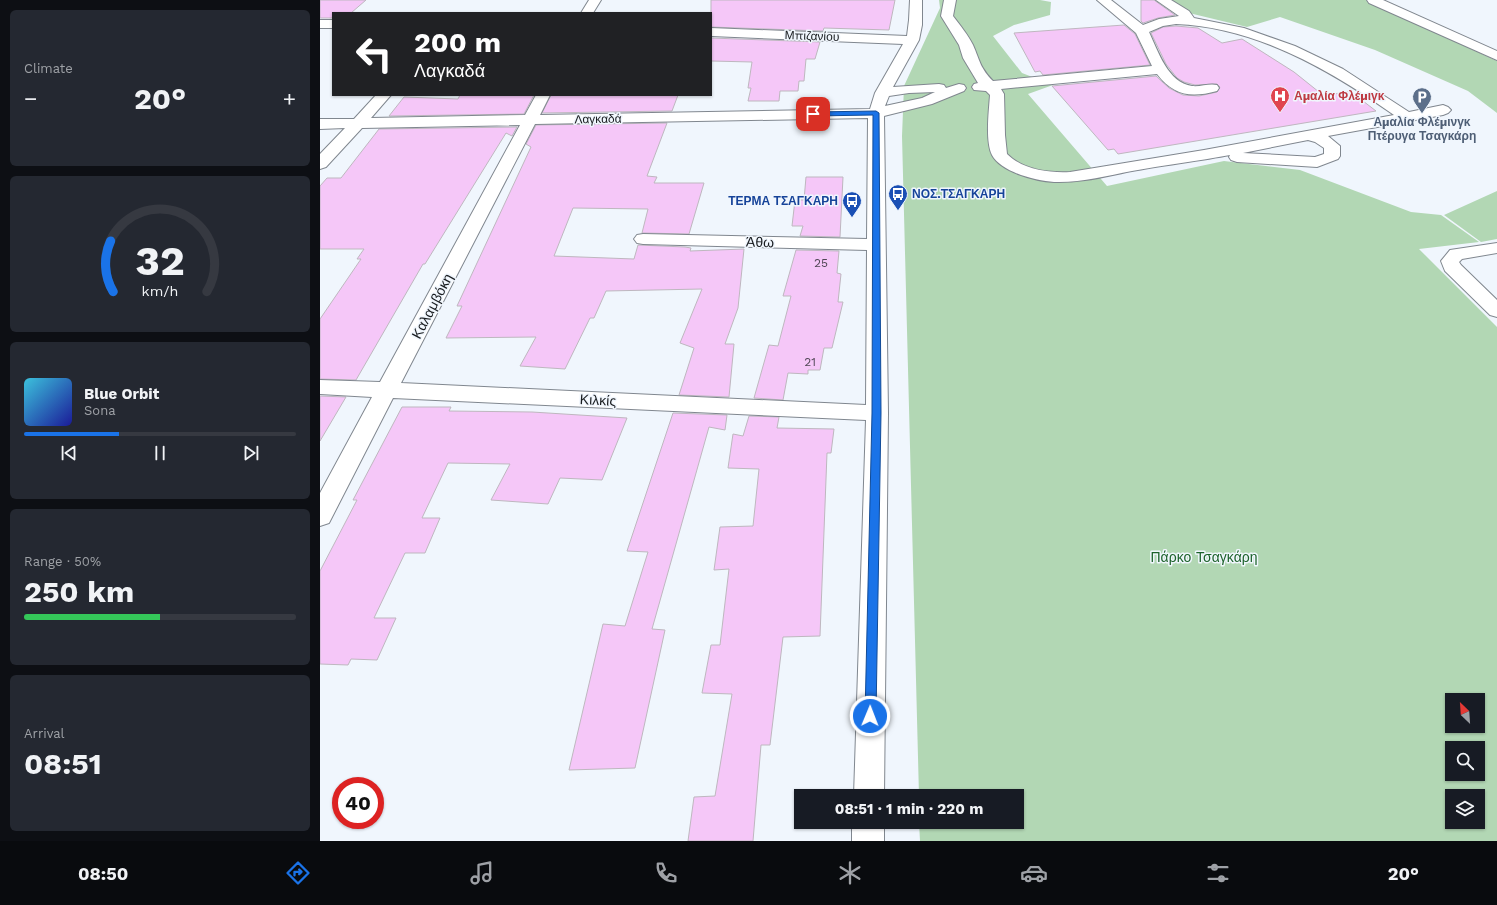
<!DOCTYPE html>
<meta charset="utf-8">
<style>
body{margin:0;font-family:"Work Sans",sans-serif;background:#242831;color:#f1f3f6;height:100vh;display:flex;flex-direction:column;font-size:15px;white-space:nowrap}
*{box-sizing:border-box;margin:0}
p{font-size:13px;color:#9ea1a6}
.icon{flex:none;width:22px;height:22px;fill:none;stroke:currentColor;stroke-width:2;stroke-linecap:round;stroke-linejoin:round}
.map{position:relative;flex:1;overflow:hidden}
.side{display:flex;flex-direction:column;gap:10px;padding:10px;background:#0d0f14;width:320px}
.side>*{flex:none}
.guide{position:absolute;left:12px;top:12px;width:380px;height:84px;border-radius:0px;box-shadow:0 1px 3px #0004;background:#202124;color:#fff;overflow:hidden}
.needle{width:26px;rotate:335deg}
.controls{position:absolute;left:1125px;top:693px;display:grid;gap:8px}
.controls a{display:grid;place-items:center;width:40px;height:40px;border-radius:0px;background:#171b24;box-shadow:0 1px 3px #0004;font-size:20px}
.speed{position:absolute;left:12px;top:777px;display:flex;gap:8px;font-size:20px;font-weight:700;text-align:center}
.speed>*{display:grid;place-content:center;width:52px;height:52px;border-radius:50%;background:#171b24;box-shadow:0 1px 3px #0004;line-height:1}
.speed .limit{border:6px solid #d22;background:#fff;color:#111}
.pin{position:absolute;display:grid;place-items:center;width:34px;height:34px;color:#fff;margin:-17px;border-radius:8px;box-shadow:0 2px 6px #0006}
.me{position:absolute;width:44px;margin:-22px;rotate:1deg;stroke-linejoin:round;filter:drop-shadow(0 0 3px #0008)}
.turn{display:flex;align-items:center;gap:14px;height:84px;padding:0 16px;font-size:18px}
.turn .icon{width:52px;height:52px;stroke-width:2.5}
.turn b{display:block;font-size:28px;line-height:34px}
.big{font-size:30px;font-weight:700;line-height:1.1}
.side .card{flex:1;display:flex;flex-direction:column;justify-content:center;gap:6px;min-width:0;padding:0 14px;border-radius:6px;background:#242831}
.side .dial{align-items:center;gap:0}
.dial svg{height:104px;overflow:visible;fill:none;stroke:#363941;stroke-width:7;stroke-linecap:round;text-anchor:middle}
.dial text{fill:#f1f3f6;stroke:none}
.song{display:flex;align-items:center;gap:12px}
.cover{width:48px;height:48px;border-radius:6px;background:linear-gradient(135deg,hsl(190 70% 55%),hsl(240 70% 35%))}
.played{height:4px;border-radius:2px;background:linear-gradient(90deg,#1a73e8 35%,#363941 35%)}
.keys{display:flex;justify-content:space-around;direction:ltr}
.heat{display:flex;justify-content:space-between;align-items:center;font-size:22px;direction:ltr}
.charge{height:6px;border-radius:3px;background:linear-gradient(90deg,#34c759 50%,#363941 0)}
.trip{position:absolute;left:474px;top:789px;width:230px;height:40px;border-radius:0px;background:#171b24;box-shadow:0 1px 3px #0004;font-weight:700;line-height:40px;text-align:center}
.tabs{display:flex;height:64px;justify-content:space-around;align-items:center;background:#090b0e;color:#9ea1a6}
.tabs .icon{width:28px;height:28px}
.tabs .on{color:#1a73e8}
.tabs b{font-size:18px;color:#f1f3f6}
main{display:flex;flex:1;min-height:0}
.map>svg:first-child{display:block}
.green{fill:#b2d7b4;fill-rule:evenodd}
.building{fill:#f5c7f8;stroke:#beb7bf}
.lines{fill:none;stroke-linecap:round;stroke-linejoin:round}
.minor-casing{stroke:#80878f;stroke-width:2}
.minor{fill:#fff;fill-rule:evenodd}
.route{fill:#1a73e8;stroke:#114b97}
.labels{text-anchor:middle;stroke-width:3;stroke-linejoin:round;paint-order:stroke}
.far-street-label{font-size:12px;fill:#191c1f;stroke:#f0f6fd}
.far-health-label{font-size:12px;font-weight:bold;fill:#be3a42;stroke:#f0f6fd;text-anchor:start}
.far-service-label{font-size:12px;font-weight:bold;fill:#4e5e75;stroke:#f0f6fd}
.far-transit-label{font-size:12px;font-weight:bold;fill:#164399;stroke:#f0f6fd;text-anchor:start}
.number-label{font-size:12px;fill:#504755}
.street-label{font-size:14px;fill:#191c1f;stroke:#f0f6fd}
.park-label{font-size:14px;fill:#1c622a;stroke:#f0f6fd}
</style>
<main>
<section class="side">
<div class="card"><p>Climate</p>
<div class="heat"><a>−</a><b class="big">20°</b><a>+</a></div>
</div>
<div class="card dial"><svg viewBox="0 0 100 80">
<path d="M14 69A42 42 0 1 1 86 69"/>
<path d="M14 69A42 42 0 0 1 12 30" stroke="#1a73e8"/>
<text x="50" y="56" font-size="32" font-weight="700">32</text>
<text x="50" y="72" font-size="11">km/h</text>
</svg></div>
<div class="card">
<div class="song"><i class="cover"></i><div><b>Blue Orbit</b><p>Sona</p></div></div>
<div class="played"></div>
<div class="keys"><svg class="icon" aria-label="previous" viewBox="0 0 24 24"><path d="M18 5L8 12l10 7zM5 5v14"/></svg><svg class="icon" aria-label="pause" viewBox="0 0 24 24"><path d="M8 5v14M16 5v14"/></svg><svg class="icon" aria-label="next" viewBox="0 0 24 24"><path d="M6 5l10 7-10 7zM19 5v14"/></svg></div>
</div>
<div class="card"><p>Range · 50%</p><b class="big">250 km</b><div class="charge"></div></div>
<div class="card"><p>Arrival</p><b class="big">08:51</b></div>
</section>
<div class="map">
<svg width="1177" height="841" viewBox="0 0 1177 841">
<rect width="100%" height="100%" fill="#f0f6fd"/>
<path class="green" d="M 619,0 L 720,0 L 731,2 L 730,15 L 694,25 L 673,36 L 702,73 L 733,85 L 708,94 L 787,186 L 904,161 L 980,170 L 1091,212 L 1121,215 L 1159,242 L 1099,249 L 1177,327 L 1177,841 L 600,841 L 599,822 L 697,822 L 697,796 L 599,796 L 582,136 L 584,86 L 620,8 ZM 1132,700 L 1158,700 L 1158,726 L 1132,726 ZM 1132,748 L 1158,748 L 1158,774 L 1132,774 ZM 1132,796 L 1158,796 L 1158,822 L 1132,822 Z
M 848,0 L 1046,0 L 1177,61 L 1177,113 L 1148,91 L 1055,50 L 960,17 L 927,27 L 869,13 Z
M 1177,191 L 1177,239 L 1161,242 L 1124,215 Z"/>
<path class="building" d="M 0,0 L 46,0 L 31,13 L 13,13 L 13,18 L 0,18 Z
M 391,0 L 575,0 L 569,30 L 504,28 L 503,31 L 391,27 Z
M 821,0 L 834,0 L 855,15 L 838,18 L 823,23 L 821,21 Z
M 804,25 L 815,34 L 830,65 L 723,75 L 720,71 L 715,72 L 694,33 Z
M 856,26 L 878,28 L 902,43 L 922,39 L 974,72 L 1004,96 L 1030,91 L 1056,111 L 798,154 L 794,149 L 788,150 L 732,86 L 836,76 L 849,88 L 863,95 L 879,96 L 897,92 L 900,87 L 897,84 L 875,85 L 864,82 L 857,78 L 846,64 L 831,33 L 843,27 Z
M 391,38 L 500,42 L 495,59 L 486,59 L 484,81 L 479,81 L 478,91 L 460,91 L 459,101 L 428,101 L 431,88 L 428,88 L 432,62 L 391,61 Z
M 140,95 L 214,95 L 204,114 L 69,116 L 84,97 L 138,99 Z
M 231,95 L 358,95 L 352,111 L 222,113 Z
M 347,123 L 327,176 L 337,177 L 334,183 L 384,183 L 369,234 L 322,233 L 328,209 L 253,208 L 234,256 L 314,259 L 318,245 L 365,247 L 371,248 L 370,251 L 424,249 L 418,308 L 405,344 L 414,344 L 409,397 L 359,395 L 374,348 L 360,343 L 382,289 L 286,291 L 274,318 L 270,318 L 245,369 L 200,366 L 216,337 L 126,338 L 142,306 L 137,306 L 211,147 L 206,144 L 216,125 Z
M 197,127 L 192,136 L 186,133 L 105,264 L 103,264 L 36,380 L 0,379 L 0,319 L 41,259 L 37,259 L 44,249 L 0,249 L 0,186 L 7,178 L 21,178 L 59,129 Z
M 486,177 L 523,177 L 520,237 L 480,236 L 483,226 L 472,226 L 475,200 L 484,200 Z
M 476,250 L 519,251 L 517,273 L 521,274 L 518,302 L 523,302 L 512,348 L 504,348 L 500,370 L 488,370 L 488,374 L 468,373 L 463,400 L 434,398 L 449,345 L 458,346 L 471,296 L 463,296 Z
M 0,396 L 26,397 L 0,441 Z
M 82,407 L 131,407 L 129,411 L 212,412 L 307,418 L 282,480 L 240,478 L 228,504 L 171,500 L 190,464 L 128,463 L 102,518 L 120,518 L 105,553 L 85,553 L 54,618 L 76,618 L 57,660 L 31,659 L 28,665 L 0,664 L 0,571 L 37,500 L 33,500 Z
M 353,413 L 407,415 L 405,430 L 389,427 L 332,629 L 345,630 L 315,768 L 249,770 L 283,624 L 305,626 L 328,552 L 307,551 Z
M 429,416 L 459,417 L 457,428 L 514,429 L 511,453 L 507,453 L 500,636 L 463,637 L 450,745 L 441,745 L 433,841 L 368,841 L 374,797 L 395,796 L 412,694 L 382,693 L 391,645 L 400,645 L 409,569 L 394,570 L 400,527 L 433,526 L 439,469 L 408,468 L 413,434 L 423,436 Z"/>
<g class="lines">
<defs>
<path id="minor" d="M 269,0 L 281,0 L 273,13 L 261,13 Z
M 590,0 L 602,0 L 602,25 L 599,40 L 573,87 L 619,84 L 624,85 L 626,88 L 639,84 L 644,85 L 646,88 L 644,91 L 612,104 L 564,116 L 568,413 L 564,796 L 534,796 L 546,420 L 73,398 L 9,523 L 0,526 L 0,493 L 52,397 L 0,394 L 0,380 L 60,382 L 200,125 L 42,128 L 6,167 L 0,169 L 0,154 L 25,128 L 0,129 L 0,119 L 34,119 L 56,95 L 71,95 L 51,118 L 205,115 L 216,95 L 230,95 L 220,115 L 550,109 L 555,93 L 583,44 L 391,36 L 391,28 L 587,36 L 589,20 ZM 615,92 L 602,98 L 565,106 L 569,96 L 589,93 ZM 548,118 L 547,239 L 323,234 L 317,235 L 314,239 L 317,243 L 323,244 L 547,250 L 546,405 L 81,383 L 215,124 Z
M 624,0 L 636,0 L 633,16 C 640,25 648,35 653,45 C 660,61 660,68 673,81 L 832,66 L 816,33 L 777,0 L 791,0 L 823,25 L 839,19 L 859,16 L 836,0 L 851,0 L 869,11 L 874,18 L 924,28 L 975,46 L 1023,69 L 1089,112 L 1123,105 L 1128,107 L 1131,110 L 1128,113 L 1123,115 L 1008,136 L 1020,146 L 1020,156 L 1018,159 L 997,167 L 917,162 L 911,160 L 909,157 L 910,155 C 878,161 845,165 812,171 C 786,176 760,183 734,182 C 716,181 681,172 672,155 C 665,141 669,110 670,95 L 666,91 L 654,90 L 652,87 L 654,84 L 658,83 L 643,58 L 639,45 L 621,16 ZM 856,24 C 936,27 1010,70 1074,115 L 884,150 L 750,172 C 729,173 703,170 687,154 L 685,135 L 684,94 L 681,89 L 837,74 C 854,96 871,98 897,91 L 899,88 L 897,85 C 889,83 881,87 872,86 C 848,83 838,51 829,32 L 843,26 ZM 988,140 L 995,142 L 1004,148 L 1004,154 L 995,157 L 923,153 Z
M 1047,0 L 1063,0 L 1177,51 L 1177,60 L 1049,3 Z
M 0,20 L 13,20 L 13,28 L 0,28 Z
M 1177,243 L 1177,253 L 1142,259 L 1139,262 L 1141,265 L 1177,300 L 1177,317 L 1170,315 L 1125,271 L 1121,261 L 1130,250 Z
M 532,822 L 564,822 L 564,841 L 532,841 Z"/>
</defs>
<use href="#minor" class="minor-casing"/>
<use href="#minor" class="minor"/>
</g>
<path class="route" d="M 556,111 L 559,113 L 561,413 L 556,716 L 555,720 L 550,722 L 546,720 L 545,716 L 552,413 L 553,115 L 493,116 L 490,114 L 493,112 Z"/>
<defs>
<symbol id="hospital-pin" viewBox="-11 -11 22 30"><path d="M0 17L-7.5 6A9.5 9.5 0 1 1 7.5 6Z" fill="#e0444e" stroke="#f0f6fd"/><path d="M-5-5h3v3.5h4V-5h3V5h-3V1.5h-4V5h-3Z" fill="#fff"/></symbol>
<symbol id="parking-pin" viewBox="-11 -11 22 30"><path d="M0 17L-7.5 6A9.5 9.5 0 1 1 7.5 6Z" fill="#5c6f8a" stroke="#f0f6fd"/><path d="M-3.5-5.5H1a3.5 3.5 0 0 1 0 7H-1V5.5H-3.5ZM-1-3.4V-.6H.8a1.4 1.4 0 0 0 0-2.8Z" fill="#fff"/></symbol>
<symbol id="bus-pin" viewBox="-11 -11 22 30"><path d="M0 17L-7.5 6A9.5 9.5 0 1 1 7.5 6Z" fill="#1a4fb4" stroke="#f0f6fd"/><path d="M-5-6H5V4H4V6H2V4H-2V6H-4V4H-5ZM-3.5-4V0h7V-4ZM-3.5 1.2v1.5H-2V1.2ZM2 1.2v1.5H3.5V1.2Z" fill="#fff"/></symbol>
</defs>
<g fill-rule="evenodd">
<use href="#hospital-pin" x="949" y="85" width="22" height="30"/>
<use href="#parking-pin" x="1091" y="86" width="22" height="30"/>
<use href="#bus-pin" x="567" y="183" width="22" height="30"/>
<use href="#bus-pin" x="521" y="190" width="22" height="30"/>
</g>
<g class="labels">
<g class="far-street-label">
<text transform="translate(492 36) rotate(2)" y="4">Μπιζανίου</text>
<text transform="translate(278 119) rotate(-1)" y="4">Λαγκαδά</text>
</g>
<g class="far-health-label">
<text x="974" y="100">Αμαλία Φλέμιγκ</text>
</g>
<g class="far-service-label">
<text x="1102" y="126">Αμαλία Φλέμινγκ<tspan x="1102" dy="14">Πτέρυγα Τσαγκάρη</tspan></text>
</g>
<g class="far-transit-label">
<text x="592" y="198">ΝΟΣ.ΤΣΑΓΚΑΡΗ</text>
<text x="518" y="205" text-anchor="end">ΤΕΡΜΑ ΤΣΑΓΚΑΡΗ</text>
</g>
<g class="number-label">
<text x="501" y="267">25</text>
<text x="490" y="366">21</text>
</g>
<g class="street-label">
<text transform="translate(440 242) rotate(2)" y="5">Άθω</text>
<text transform="translate(112 306) rotate(-62)" y="5">Καλαμβόκη</text>
<text transform="translate(278 400) rotate(3)" y="5">Κιλκίς</text>
</g>
<g class="park-label">
<text x="884" y="562">Πάρκο Τσαγκάρη</text>
</g>
</g>
</svg>
<div class="controls">
<a><svg class="needle" viewBox="-14 -14 28 28"><path d="M0-13l5 13h-10z" fill="#e53935"/><path d="M0 13l5-13h-10z" fill="#9ea1a6"/></svg></a>
<a><svg class="icon" aria-label="search" viewBox="0 0 24 24"><circle cx="10" cy="10" r="6"/><path d="M15 15l6 6"/></svg></a>
<a><svg class="icon" aria-label="layers" viewBox="0 0 24 24"><path d="M12 4l9 5-9 5-9-5zM3 14l9 5 9-5"/></svg></a>
</div>
<div class="speed"><div class="limit">40</div></div>
<div class="pin" style="left:493px;top:114px;background:#d93025"><svg class="icon" aria-label="arrive" viewBox="0 0 24 24"><path d="M6 21V4h12l-3 4 3 4H6"/></svg></div>
<svg class="me" style="left:550px;top:716px" viewBox="-20 -20 40 40"><circle r="17" fill="#1a73e8" stroke="#fff" stroke-width="3"/><path d="M0-11L8 9 0 5-8 9z" fill="#fff"/></svg>
<div class="trip">08:51 · 1 min · 220 m</div>
<div class="guide">
<div class="turn"><svg class="icon" aria-label="left" viewBox="0 0 24 24"><path d="M17 20v-9H6M10 6l-5 5 5 5"/></svg><div><b>200 m</b>Λαγκαδά</div></div>
</div>
</div>
</main>
<nav class="tabs">
<b>08:50</b>
<svg class="icon on" aria-label="directions" viewBox="0 0 24 24"><path d="M12 3l9 9-9 9-9-9zM9 14v-3h6M13 9l2 2-2 2"/></svg>
<svg class="icon" aria-label="music" viewBox="0 0 24 24"><path d="M9 18V5l10-2v13"/><circle cx="6" cy="18" r="3"/><circle cx="16" cy="16" r="3"/></svg>
<svg class="icon" aria-label="phone" viewBox="0 0 24 24"><path d="M5 4h4l2 5-3 2q2 4 5 5l2-3 5 2v4C11 20 4 13 5 4z"/></svg>
<svg class="icon" aria-label="climate" viewBox="0 0 24 24"><path d="M12 3v18M4 7l16 10M4 17L20 7"/></svg>
<svg class="icon" aria-label="car" viewBox="0 0 24 24"><path d="M5 17H2v-5l4-1 3-4h7l3 4 3 1v5h-3M9 17h6M6 11h13"/><circle cx="7" cy="17" r="2"/><circle cx="17" cy="17" r="2"/></svg>
<svg class="icon" aria-label="filters" viewBox="0 0 24 24"><path d="M4 7h16M4 17h16"/><circle cx="9" cy="7" r="2"/><circle cx="15" cy="17" r="2"/></svg>
<b>20°</b>
</nav>
